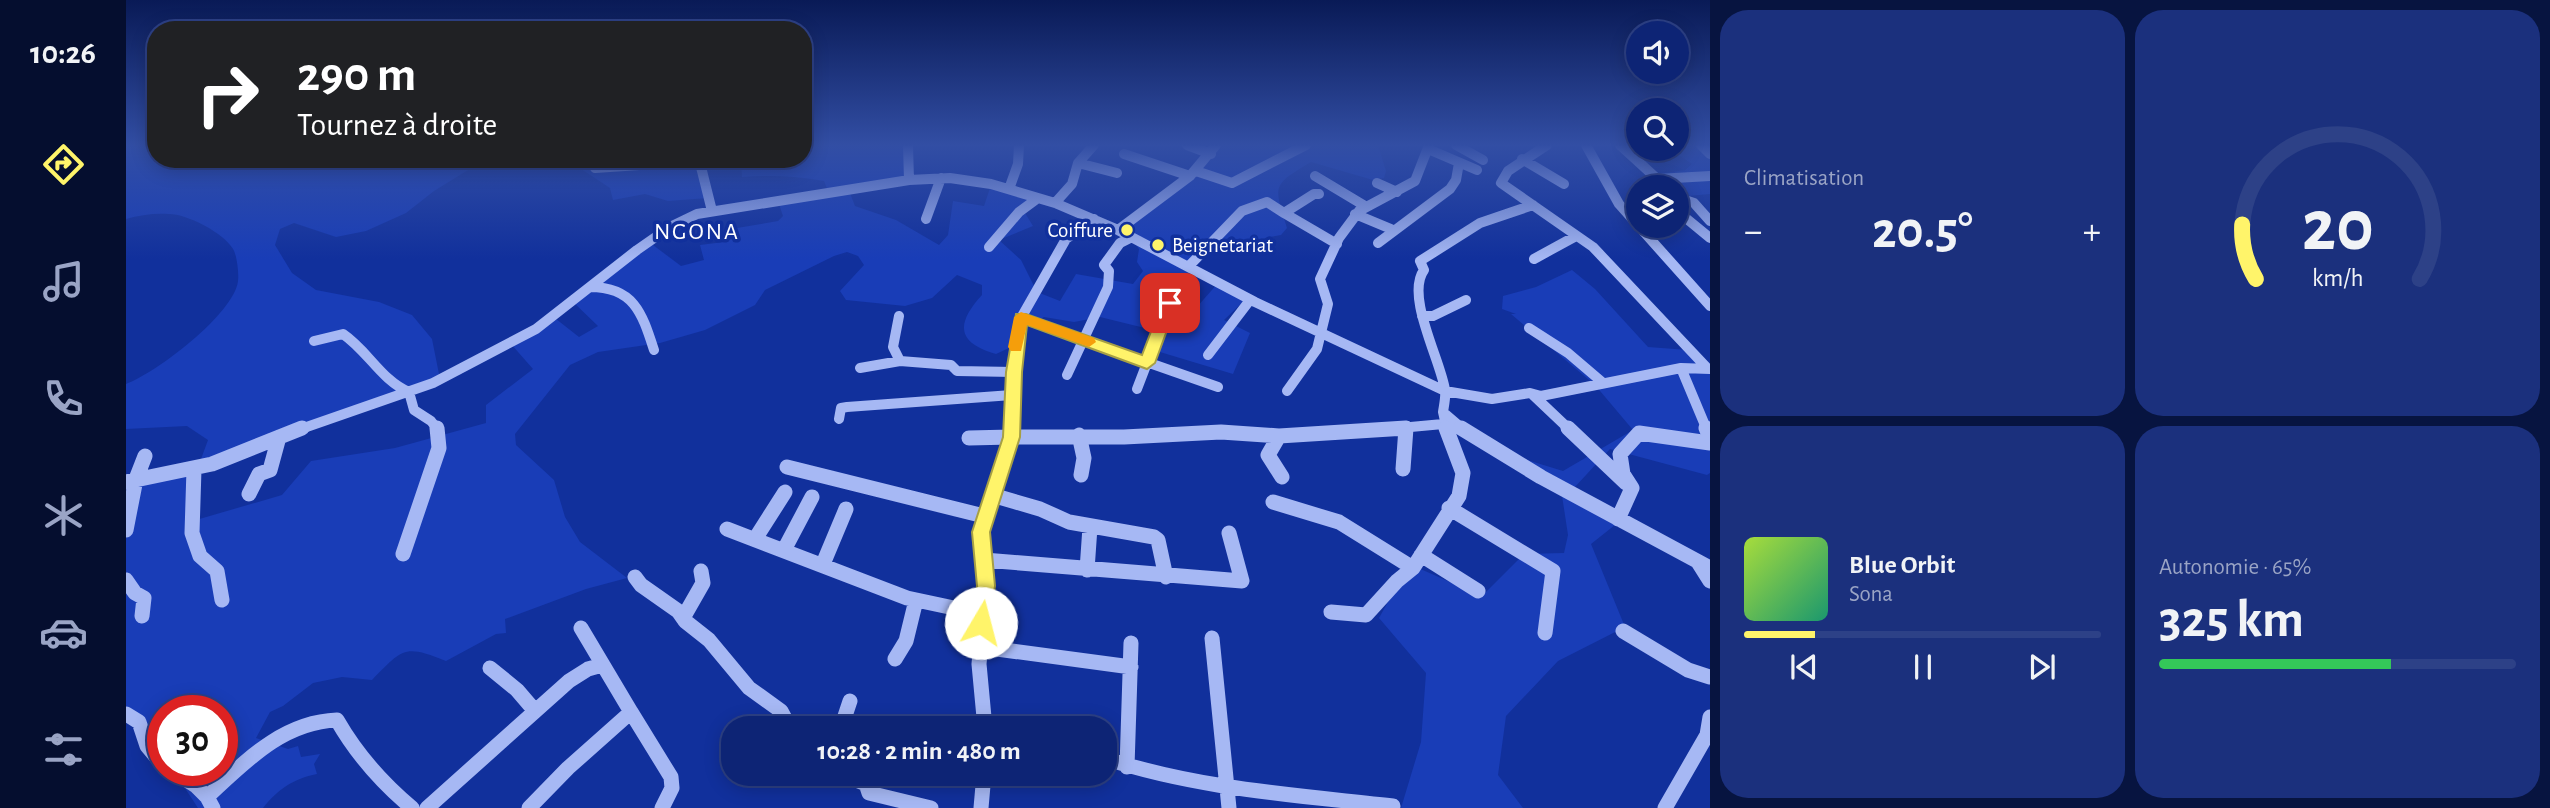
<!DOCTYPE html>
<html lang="fr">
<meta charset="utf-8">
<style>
body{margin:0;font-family:"Alegreya Sans",sans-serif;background:#1b307d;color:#f1f3f6;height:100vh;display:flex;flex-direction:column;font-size:26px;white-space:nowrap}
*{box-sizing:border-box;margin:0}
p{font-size:23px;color:#9aa4c5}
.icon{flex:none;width:38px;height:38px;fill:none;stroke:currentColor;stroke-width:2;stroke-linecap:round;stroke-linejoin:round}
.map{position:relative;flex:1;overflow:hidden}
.sheet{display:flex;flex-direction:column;gap:10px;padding:10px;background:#071440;width:840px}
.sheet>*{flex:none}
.banner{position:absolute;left:21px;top:21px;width:665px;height:147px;border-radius:28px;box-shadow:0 4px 18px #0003,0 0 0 2px #2d4187;background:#202124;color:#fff;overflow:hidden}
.tools{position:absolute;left:1500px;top:21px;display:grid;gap:14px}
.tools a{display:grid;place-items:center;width:63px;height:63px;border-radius:50%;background:#0d2475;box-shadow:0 4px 18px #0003,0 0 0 2px #2d4187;font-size:35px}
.speed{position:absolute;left:21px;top:695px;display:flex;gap:14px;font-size:35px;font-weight:700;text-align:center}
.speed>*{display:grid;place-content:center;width:91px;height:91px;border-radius:50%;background:#0d2475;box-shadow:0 4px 18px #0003,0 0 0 2px #2d4187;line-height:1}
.speed .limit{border:10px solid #d22;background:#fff;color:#111}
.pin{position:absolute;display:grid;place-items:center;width:60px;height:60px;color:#fff;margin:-30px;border-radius:14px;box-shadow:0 4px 10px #0006}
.me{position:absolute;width:77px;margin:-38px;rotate:8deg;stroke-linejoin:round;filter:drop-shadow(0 0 5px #0008)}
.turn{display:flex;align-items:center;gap:24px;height:147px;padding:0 35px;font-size:32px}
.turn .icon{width:91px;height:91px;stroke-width:2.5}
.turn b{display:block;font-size:49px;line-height:60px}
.big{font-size:52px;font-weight:700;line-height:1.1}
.sheet .widget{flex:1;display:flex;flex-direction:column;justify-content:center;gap:10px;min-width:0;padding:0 24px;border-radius:28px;background:#1b307d}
.sheet .dial{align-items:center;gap:0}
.dial svg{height:182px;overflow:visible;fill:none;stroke:#2d4187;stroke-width:7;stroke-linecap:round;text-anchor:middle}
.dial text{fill:#f1f3f6;stroke:none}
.song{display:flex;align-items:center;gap:21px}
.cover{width:84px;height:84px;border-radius:10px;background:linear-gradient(135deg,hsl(80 70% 55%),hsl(160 70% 35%))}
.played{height:7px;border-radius:4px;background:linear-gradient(90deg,#fff46a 20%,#2d4187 20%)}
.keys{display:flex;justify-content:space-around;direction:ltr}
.heat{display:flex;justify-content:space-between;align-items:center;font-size:38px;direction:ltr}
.charge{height:10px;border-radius:5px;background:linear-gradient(90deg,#34c759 65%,#2d4187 0)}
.sheet .tiles{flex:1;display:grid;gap:10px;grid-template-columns:repeat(2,1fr)}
.trip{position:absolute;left:595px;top:716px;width:396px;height:70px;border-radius:28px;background:#0d2475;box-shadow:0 4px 18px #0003,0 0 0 2px #2d4187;font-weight:700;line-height:70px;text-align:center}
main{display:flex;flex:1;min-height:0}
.tab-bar{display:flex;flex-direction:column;width:126px;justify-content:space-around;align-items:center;background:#050e2f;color:#9aa4c5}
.tab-bar .icon{width:49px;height:49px}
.tab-bar .on{color:#fff46a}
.tab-bar b{font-size:32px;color:#f1f3f6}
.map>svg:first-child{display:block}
.green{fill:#193db7}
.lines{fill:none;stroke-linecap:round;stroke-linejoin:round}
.minor-far1{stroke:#a6b8f4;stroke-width:10}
.minor{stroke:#a6b8f4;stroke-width:15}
.route{fill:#fff46a;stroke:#a69f45;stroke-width:2}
.slow{fill:#f59e0b}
.poi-dot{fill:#fff46a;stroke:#11309c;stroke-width:2.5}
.labels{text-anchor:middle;stroke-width:7;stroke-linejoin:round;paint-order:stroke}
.poi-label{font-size:21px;fill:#fff;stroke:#11309c;text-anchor:end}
.quarter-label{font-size:24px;letter-spacing:2px;fill:#fff;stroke:#11309c}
</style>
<main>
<nav class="tab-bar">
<b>10:26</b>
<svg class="icon on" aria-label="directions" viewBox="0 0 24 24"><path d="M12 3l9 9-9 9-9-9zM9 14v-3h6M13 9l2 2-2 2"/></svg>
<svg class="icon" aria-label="music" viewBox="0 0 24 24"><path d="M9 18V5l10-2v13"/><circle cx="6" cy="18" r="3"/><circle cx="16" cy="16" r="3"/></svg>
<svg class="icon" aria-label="phone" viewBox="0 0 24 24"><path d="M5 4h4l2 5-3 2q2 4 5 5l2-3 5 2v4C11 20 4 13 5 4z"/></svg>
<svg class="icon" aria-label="climate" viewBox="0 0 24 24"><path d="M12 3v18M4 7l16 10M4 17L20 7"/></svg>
<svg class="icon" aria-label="car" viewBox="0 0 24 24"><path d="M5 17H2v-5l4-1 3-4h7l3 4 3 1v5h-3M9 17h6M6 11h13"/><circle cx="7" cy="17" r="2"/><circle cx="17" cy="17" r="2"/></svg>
<svg class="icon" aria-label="filters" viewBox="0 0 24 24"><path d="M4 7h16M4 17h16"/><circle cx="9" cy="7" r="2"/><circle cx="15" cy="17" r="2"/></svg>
</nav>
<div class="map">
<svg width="1584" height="808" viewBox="0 0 1584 808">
<rect width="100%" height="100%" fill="#11309c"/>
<path class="green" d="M 0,145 L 30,145 L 30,159 L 360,159 L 308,191 L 280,213 L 240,231 L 210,237 L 168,223 L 154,229 L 149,245 L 166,273 L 190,290 L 253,302 L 286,315 L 306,339 L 315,384 L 71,470 L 70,520 L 156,495 L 185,461 L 269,448 L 360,423 L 360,405 L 407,369 L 385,344 L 425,315 L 453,337 L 472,326 L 445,300 L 523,242 L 555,266 L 578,260 L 574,245 L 598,242 L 609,238 L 605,229 L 652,221 L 657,216 L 652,201 L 702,191 L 698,181 C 670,176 645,175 616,177 L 615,159 L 677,159 L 677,145 L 782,145 L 783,180 L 722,188 L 729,206 L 770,220 L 813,245 L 822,235 L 827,201 L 858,206 L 865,185 L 912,198 L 899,213 L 907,226 L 873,240 L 895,260 L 911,292 L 934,301 L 950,274 L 1007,284 L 1017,271 L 1011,262 L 1013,249 L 1004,237 L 990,229 L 1024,209 L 1089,145 L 1252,145 L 1260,171 L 1258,178 L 1247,180 L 1185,162 C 1145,186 1148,185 1161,228 L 1155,235 L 1087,248 L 1064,266 L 1060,281 L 1039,297 L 1070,308 L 1093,282 L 1121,298 L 1098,320 L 1124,333 L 1107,374 L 1024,349 L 1031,331 L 974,317 L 948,322 L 918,317 L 897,330 L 883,348 L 870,354 C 830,343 830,323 856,295 L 856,285 L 831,275 L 806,298 L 779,306 L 720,300 L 714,291 L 738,265 L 732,256 L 721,252 L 708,256 L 639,290 L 629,305 L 579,330 L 534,343 L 472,352 L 444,365 L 389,434 L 390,445 L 428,480 L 439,517 L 454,542 L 501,578 L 460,589 L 379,619 L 380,633 L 370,634 L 320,661 C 277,644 277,649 246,680 L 216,677 L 187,683 L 157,706 L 144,712 L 130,738 L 162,749 L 172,746 L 175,757 L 194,754 L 188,764 L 191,774 C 167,779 152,789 137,808 L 72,808 L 47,770 L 96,770 L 96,710 L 37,710 L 37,757 L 17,731 L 0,721 L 0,483 L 71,470 L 82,440 L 61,426 L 0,429 L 0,384 C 30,373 108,314 112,281 C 113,274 111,255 107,249 C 98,233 61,214 43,214 C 28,213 14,215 0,219 Z
M 1551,145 L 1584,145 L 1584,194 L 1551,197 L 1550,187 L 1540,187 L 1526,175 L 1559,170 L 1566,164 L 1544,149 L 1550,149 Z
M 440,159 L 581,159 L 582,198 L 542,201 L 519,194 L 487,200 L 484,188 Z
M 1446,270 L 1469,289 L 1522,347 L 1562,350 L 1584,370 L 1584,473 L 1581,475 L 1484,449 L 1448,488 L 1494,521 L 1465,544 L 1499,627 L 1432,661 L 1380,716 L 1372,775 L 1397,808 L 1275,808 L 1295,742 L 1300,673 L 1253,618 L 1283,564 L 1356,596 L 1398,554 L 1438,553 L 1442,535 L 1435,489 L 1375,452 L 1437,471 L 1507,430 L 1469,385 L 1385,314 L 1390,314 L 1376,309 L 1377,296 L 1410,287 Z"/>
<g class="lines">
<path class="minor-far1" d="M 782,145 L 783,180
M 1061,145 L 1085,154
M 1330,145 L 1357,160
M 1421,145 L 1382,171 L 1375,183 L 1467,247 L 1582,369
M 1460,145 L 1493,204 L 1584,306
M 1494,145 L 1540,187
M 1575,145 L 1584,154
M 1302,149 L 1351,170
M 998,154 L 1064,176
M 573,159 L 586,211
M 1396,159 L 1438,184
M 952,163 L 991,173
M 469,168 L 573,161
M 1070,171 L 1106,183 L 1180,145
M 1189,176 L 1239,206
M 1531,182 L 1531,179 L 1584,176
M 1251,183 L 1271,192
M 883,189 L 892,164 L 893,145
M 1550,197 L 1568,203 L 1584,221
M 929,203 L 946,184 L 952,163 L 968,145
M 1550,210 L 1584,238
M 1158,213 L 1211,244
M 1229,214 L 1265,229
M 800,219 L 815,178
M 992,230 L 1064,176 L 1090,145
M 1252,243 L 1324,189 L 1330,180 L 1333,163
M 863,247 L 893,212 L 912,198
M 1408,259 L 1450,236
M 1063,266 L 1116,211 L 1141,202 L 1158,213 L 1188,194 L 1193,194
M 464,287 C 508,287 516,313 528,350
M 773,316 L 767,347 L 774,361
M 1296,316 L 1307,316 L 1340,300
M 895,318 L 1092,387
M 1403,328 L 1442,353 L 1476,382
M 188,341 L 217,334 C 242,351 255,380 283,392 L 288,410 L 305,421 L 312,430
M 1082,355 L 1124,300
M 734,368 L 774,361 L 825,365 L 831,371 L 888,372
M 1555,368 L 1581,430
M 941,375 L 982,287 L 983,271 L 978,265 L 994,243 L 1006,237
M 1011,389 L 1044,303
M 1161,391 L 1191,349 L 1202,304 L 1194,279 L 1213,238 L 1233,211 L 1289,181 L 1303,145
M 1406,394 L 1444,430
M 1317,412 L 1321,430
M 713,419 L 715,408 L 721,407 L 886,395
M 172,430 L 307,383 L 410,329 L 511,250 L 544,227 L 571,214 L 783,180 L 824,178 L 865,184 L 929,203 L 990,229 L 1129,302 L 1319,391 L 1366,399 L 1404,393 L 1415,396 L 1555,368 L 1584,369
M 885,430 L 889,353 L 895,318 L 940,239 L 968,219
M 1252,430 L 1317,424
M 1338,430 L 1317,412 C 1318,405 1320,397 1319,390 C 1315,361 1279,296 1298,270 L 1294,261 L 1354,223 L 1407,205"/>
<path class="minor" d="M 1335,428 L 1415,477 L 1584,568
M 1442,428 L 1500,483
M 1580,428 L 1584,438
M 953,435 L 958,458 L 955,475
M 843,438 L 885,437 L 885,428
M 661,467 L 858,516
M 68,469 L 66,533 L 74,556 L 91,571 L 96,600
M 1277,469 L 1280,428
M 1156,477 L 1142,455 L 1153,436 L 1280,428
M 0,482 L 86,464 L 176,428
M 123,494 L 133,474 L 144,470 L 153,437
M 866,495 L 914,509 L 943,522 L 1028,537 L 1032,540 L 1040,577
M 1147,502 L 1213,522 L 1287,568
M 1323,508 L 1427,571 L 1419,633
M 1492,519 L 1506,488 L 1497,474 L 1494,454 L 1513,433 L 1584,443
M 601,529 L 781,598 L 856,614
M 0,530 L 10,479 L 19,456
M 629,539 L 659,492
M 658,550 L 686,497
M 277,554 L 313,448 L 311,428
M 1295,555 L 1352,591
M 858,560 L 1116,581 L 1103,533
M 1572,562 L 1584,581
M 697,564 L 720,509
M 961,570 L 964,527
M 509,577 L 515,585 L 552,611 L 559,621 L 583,640 L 623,688 L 655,711 L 664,728
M 0,580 L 9,593 L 18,598 L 16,616
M 1205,612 L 1240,615 L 1271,581 L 1287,568 L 1333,496 L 1337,473 L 1320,428
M 557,618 L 577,583 L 575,571
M 455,628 L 505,712
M 1497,631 L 1562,670 L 1584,677
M 1086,638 L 1103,808
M 853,644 L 871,649 L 1005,667
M 769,659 L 780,641 L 790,600
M 364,668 L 391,690 L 409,711
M 0,714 L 13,722 L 21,746 L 37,765
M 715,728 L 724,701
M 859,728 L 853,664 L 860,586 L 855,532 L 885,437 L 998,437 L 1095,432 L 1153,436
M 978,758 C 1072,789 1169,795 1267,806
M 1001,767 L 1005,643
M 45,770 L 70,786 L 81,797
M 716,774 L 740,784 L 743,793 L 805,808
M 87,808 L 81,797 C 119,762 156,722 211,720 C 231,755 255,782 286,808
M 301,808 L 443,681 L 462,669 L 476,665
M 403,808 L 442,768 L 505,712 L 545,777 L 546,788 L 536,808
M 855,808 L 858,774
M 1539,808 L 1581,735 L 1584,717"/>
</g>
<linearGradient id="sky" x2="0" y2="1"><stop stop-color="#091a56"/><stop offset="0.56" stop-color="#324ea4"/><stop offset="1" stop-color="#324ea4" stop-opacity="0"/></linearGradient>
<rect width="1584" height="259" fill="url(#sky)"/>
<path class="route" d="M 1044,298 L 1051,303 L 1029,363 L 1021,369 L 901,325 L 896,372 L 894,437 L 864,532 L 869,586 L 861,630 L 855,632 L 848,630 L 845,623 L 851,586 L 846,532 L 877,437 L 880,372 L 890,314 L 900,314 L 1016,355 L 1036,303 Z"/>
<path class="slow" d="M 895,312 L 968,338 L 970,342 L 963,347 L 901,325 L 895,351 L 885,351 L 882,347 L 888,317 Z"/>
<g class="poi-dot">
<circle cx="1001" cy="230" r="7"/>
<circle cx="1032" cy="245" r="7"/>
</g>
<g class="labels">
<g class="poi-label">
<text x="987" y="237">Coiffure</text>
<text x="1046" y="252" text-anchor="start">Beignetariat</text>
</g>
<g class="quarter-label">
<text x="571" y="239">NGONA</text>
</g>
</g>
</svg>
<div class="tools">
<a><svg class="icon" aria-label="sound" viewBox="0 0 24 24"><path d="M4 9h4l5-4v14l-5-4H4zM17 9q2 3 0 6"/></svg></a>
<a><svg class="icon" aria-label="search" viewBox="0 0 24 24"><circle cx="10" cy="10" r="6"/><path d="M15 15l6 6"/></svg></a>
<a><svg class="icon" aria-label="layers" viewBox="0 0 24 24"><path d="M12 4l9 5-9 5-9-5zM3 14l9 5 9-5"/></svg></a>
</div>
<div class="speed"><div class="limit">30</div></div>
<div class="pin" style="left:1044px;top:303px;background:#d93025"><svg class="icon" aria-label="arrive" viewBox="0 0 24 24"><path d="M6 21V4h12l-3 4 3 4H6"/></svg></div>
<svg class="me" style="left:855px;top:623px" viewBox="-20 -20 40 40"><circle r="19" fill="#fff"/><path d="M0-13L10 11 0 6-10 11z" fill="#fff46a"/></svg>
<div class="trip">10:28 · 2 min · 480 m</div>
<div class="banner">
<div class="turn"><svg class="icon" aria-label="right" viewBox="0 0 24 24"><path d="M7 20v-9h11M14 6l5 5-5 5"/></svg><div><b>290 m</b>Tournez à droite</div></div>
</div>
</div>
<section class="sheet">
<div class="tiles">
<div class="widget"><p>Climatisation</p>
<div class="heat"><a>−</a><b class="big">20.5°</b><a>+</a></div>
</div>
<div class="widget dial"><svg viewBox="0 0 100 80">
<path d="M14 69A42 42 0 1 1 86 69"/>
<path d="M14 69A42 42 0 0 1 8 45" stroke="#fff46a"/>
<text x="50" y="56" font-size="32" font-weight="700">20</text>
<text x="50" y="72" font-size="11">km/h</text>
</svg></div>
<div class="widget">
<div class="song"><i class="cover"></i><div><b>Blue Orbit</b><p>Sona</p></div></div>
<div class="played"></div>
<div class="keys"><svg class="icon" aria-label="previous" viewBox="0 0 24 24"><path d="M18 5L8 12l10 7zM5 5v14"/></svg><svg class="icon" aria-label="pause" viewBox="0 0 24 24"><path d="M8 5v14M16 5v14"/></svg><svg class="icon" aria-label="next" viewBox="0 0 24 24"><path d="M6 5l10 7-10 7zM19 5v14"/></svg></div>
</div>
<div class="widget"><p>Autonomie · 65%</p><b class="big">325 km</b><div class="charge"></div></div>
</div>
</section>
</main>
